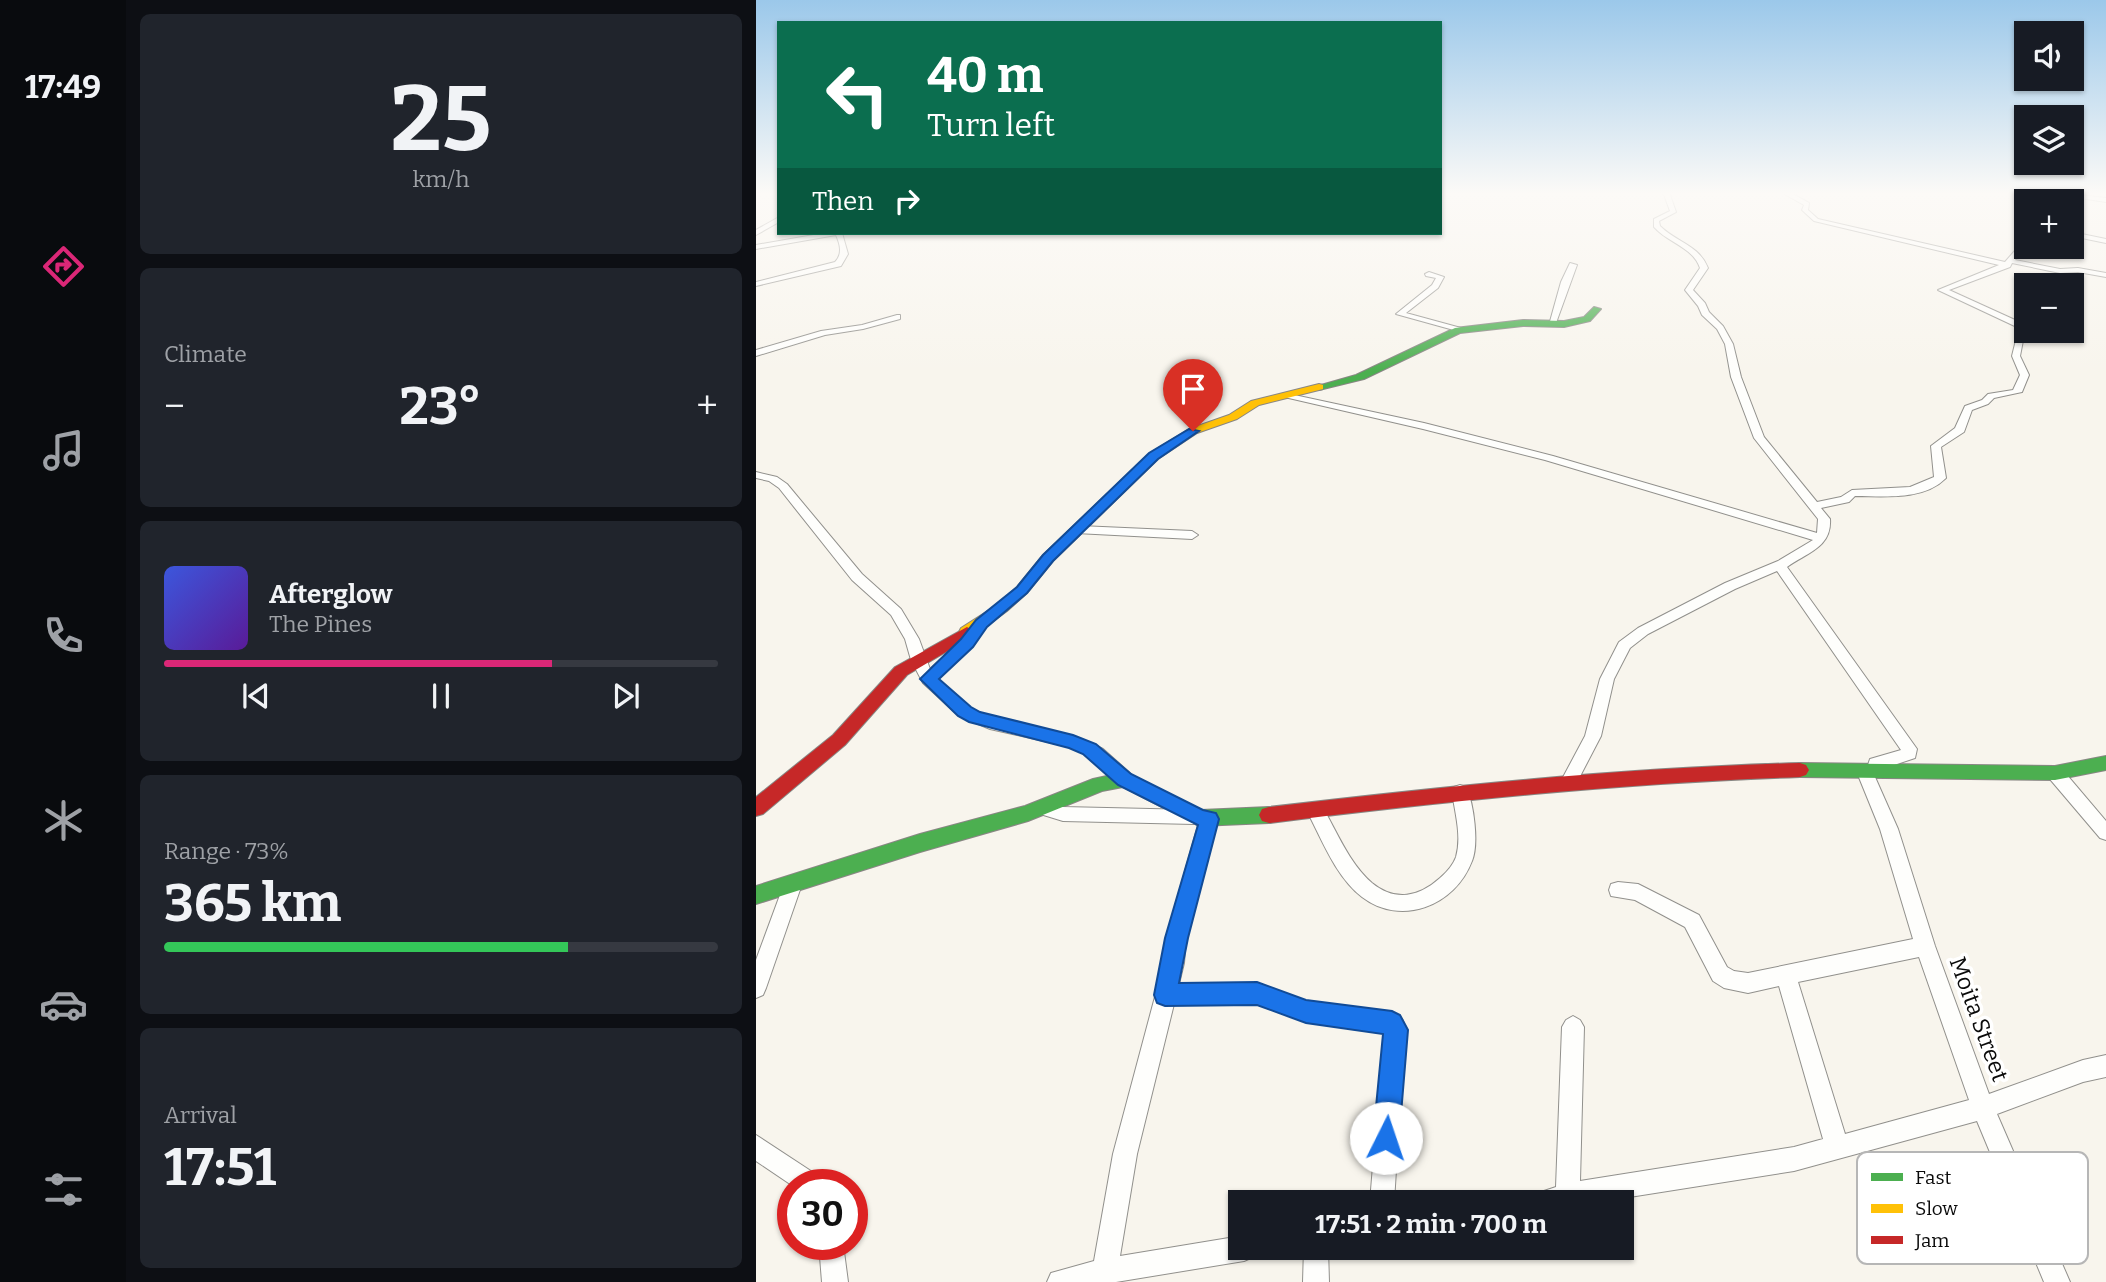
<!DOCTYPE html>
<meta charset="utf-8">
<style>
body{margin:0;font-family:Bitter,serif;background:#20242c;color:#f1f3f6;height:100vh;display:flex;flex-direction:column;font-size:26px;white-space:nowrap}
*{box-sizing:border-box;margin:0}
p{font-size:23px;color:#9ea1a6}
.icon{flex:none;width:38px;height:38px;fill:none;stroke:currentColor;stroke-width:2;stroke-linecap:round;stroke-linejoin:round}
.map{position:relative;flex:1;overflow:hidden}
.side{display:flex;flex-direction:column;gap:14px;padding:14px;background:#0d0f14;width:630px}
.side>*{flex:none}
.banner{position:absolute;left:21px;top:21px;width:665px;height:214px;border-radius:0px;box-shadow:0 2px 5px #0004;background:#0b6e4f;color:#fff;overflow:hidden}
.fabs{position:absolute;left:1258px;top:21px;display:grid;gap:14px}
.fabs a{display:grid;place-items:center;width:70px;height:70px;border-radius:0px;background:#171b24;box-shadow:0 2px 5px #0004;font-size:35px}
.speed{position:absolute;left:21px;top:1169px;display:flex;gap:14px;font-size:35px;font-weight:700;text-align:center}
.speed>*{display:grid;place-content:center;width:91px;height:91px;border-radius:50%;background:#171b24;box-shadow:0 2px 5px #0004;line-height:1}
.speed .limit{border:10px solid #d22;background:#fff;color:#111}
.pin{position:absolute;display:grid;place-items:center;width:60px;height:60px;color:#fff;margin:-72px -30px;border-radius:50% 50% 50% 0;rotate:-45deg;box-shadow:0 0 7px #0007}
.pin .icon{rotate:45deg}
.me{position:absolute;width:77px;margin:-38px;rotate:4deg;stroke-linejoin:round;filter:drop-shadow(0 0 5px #0008)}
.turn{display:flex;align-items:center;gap:24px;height:147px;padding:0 35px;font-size:32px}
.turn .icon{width:91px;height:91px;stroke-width:2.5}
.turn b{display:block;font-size:49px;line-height:60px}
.then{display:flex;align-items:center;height:66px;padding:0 35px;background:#0003;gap:14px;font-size:26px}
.big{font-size:52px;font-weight:700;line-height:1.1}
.side .card{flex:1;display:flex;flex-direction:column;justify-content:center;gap:10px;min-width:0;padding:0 24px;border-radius:10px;background:#20242c}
.side .dial{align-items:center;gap:0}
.dial b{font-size:91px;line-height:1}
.song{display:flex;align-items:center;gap:21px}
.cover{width:84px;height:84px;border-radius:10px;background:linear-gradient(135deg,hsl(230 70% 55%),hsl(270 70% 35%))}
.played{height:7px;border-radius:4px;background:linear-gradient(90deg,#db2777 70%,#363941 70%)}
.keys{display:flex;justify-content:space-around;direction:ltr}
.heat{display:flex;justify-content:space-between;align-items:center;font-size:38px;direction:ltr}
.charge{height:10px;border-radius:5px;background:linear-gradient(90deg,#34c759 73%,#363941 0)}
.trip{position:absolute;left:472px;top:1190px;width:406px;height:70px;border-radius:0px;background:#171b24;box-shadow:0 2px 5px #0004;font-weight:700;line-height:70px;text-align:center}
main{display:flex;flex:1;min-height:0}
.tab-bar{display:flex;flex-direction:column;width:126px;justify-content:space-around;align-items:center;background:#090b0e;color:#9ea1a6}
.tab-bar .icon{width:49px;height:49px}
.tab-bar .active{color:#db2777}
.tab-bar b{font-size:32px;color:#f1f3f6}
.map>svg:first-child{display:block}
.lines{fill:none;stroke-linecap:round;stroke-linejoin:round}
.street-casing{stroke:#91908c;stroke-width:2}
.fast-casing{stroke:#888683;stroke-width:2}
.slow-casing{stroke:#888683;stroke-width:2}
.jam-casing{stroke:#888683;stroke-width:2}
.street{fill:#fefefc;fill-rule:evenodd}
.fast{fill:#4caf50;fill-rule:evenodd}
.slow{fill:#ffc107;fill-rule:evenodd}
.jam{fill:#c62828;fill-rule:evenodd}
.route{fill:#1a73e8;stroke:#114b97;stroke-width:2}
.labels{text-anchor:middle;stroke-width:7;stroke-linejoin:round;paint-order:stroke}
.near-street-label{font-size:23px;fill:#0a0a0a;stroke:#fff}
.key{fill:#fff;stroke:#b6b6b6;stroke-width:2}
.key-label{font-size:19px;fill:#0a0a0a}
</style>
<main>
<nav class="tab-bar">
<b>17:49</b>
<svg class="icon active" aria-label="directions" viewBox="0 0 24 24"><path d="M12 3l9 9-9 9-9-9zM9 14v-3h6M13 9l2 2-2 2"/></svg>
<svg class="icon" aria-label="music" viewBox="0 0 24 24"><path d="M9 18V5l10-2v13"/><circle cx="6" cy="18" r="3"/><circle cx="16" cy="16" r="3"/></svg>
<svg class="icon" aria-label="phone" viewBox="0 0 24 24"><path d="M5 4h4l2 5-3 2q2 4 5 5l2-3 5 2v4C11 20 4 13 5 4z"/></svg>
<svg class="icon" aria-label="climate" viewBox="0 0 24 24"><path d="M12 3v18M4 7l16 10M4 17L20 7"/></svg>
<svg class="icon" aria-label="car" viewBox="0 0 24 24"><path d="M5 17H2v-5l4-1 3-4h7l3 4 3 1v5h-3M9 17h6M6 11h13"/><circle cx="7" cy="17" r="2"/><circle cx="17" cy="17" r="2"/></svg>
<svg class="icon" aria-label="filters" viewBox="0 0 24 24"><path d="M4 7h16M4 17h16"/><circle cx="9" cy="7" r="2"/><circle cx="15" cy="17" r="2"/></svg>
</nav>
<section class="side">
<div class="card dial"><b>25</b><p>km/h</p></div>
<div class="card"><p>Climate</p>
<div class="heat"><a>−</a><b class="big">23°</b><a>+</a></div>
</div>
<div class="card">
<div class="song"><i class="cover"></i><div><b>Afterglow</b><p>The Pines</p></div></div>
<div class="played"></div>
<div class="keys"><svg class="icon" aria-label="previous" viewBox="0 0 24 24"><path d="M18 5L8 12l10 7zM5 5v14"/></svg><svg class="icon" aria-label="pause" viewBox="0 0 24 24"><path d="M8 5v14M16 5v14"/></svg><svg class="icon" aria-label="next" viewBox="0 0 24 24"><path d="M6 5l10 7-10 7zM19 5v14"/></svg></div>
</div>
<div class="card"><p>Range · 73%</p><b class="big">365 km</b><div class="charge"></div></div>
<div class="card"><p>Arrival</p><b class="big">17:51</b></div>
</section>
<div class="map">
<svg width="1350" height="1282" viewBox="0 0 1350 1282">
<rect width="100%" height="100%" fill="#f8f5ed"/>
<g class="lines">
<defs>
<path id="street" d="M 907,192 L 913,192 L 920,212 L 903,221 L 904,226 C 920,242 943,245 952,268 L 937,290 L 949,303 L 953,312 L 967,326 L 977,344 L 985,377 L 1008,437 L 1061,502 L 1085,497 L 1096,490 L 1154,487 L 1178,477 L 1175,446 L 1199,428 L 1209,406 L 1226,400 L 1232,394 L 1257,390 L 1264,375 L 1256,356 L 1263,328 L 1182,290 L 1243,265 L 1058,221 L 1046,210 L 1048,205 L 1025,192 L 1033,192 L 1053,203 L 1052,210 L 1062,219 L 1249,262 L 1270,238 L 1270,244 L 1259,260 L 1304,269 L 1322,268 L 1350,273 L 1350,277 L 1322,272 L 1304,273 L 1256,263 L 1254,267 L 1193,290 L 1270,325 L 1264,356 L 1273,375 L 1266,392 L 1238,398 L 1232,404 L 1216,410 L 1208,432 L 1185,447 L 1190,478 C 1167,501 1128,496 1099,496 L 1093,502 L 1065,508 L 1074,519 C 1076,548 1050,553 1031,567 L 1161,749 L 1159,758 L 1126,769 L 1123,776 L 1119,777 L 1142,829 L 1179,946 L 1233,1094 L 1327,1060 L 1350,1055 L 1350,1077 L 1327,1082 L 1241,1114 L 1314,1282 L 1288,1282 L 1221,1121 L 1038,1171 L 842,1202 L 779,1202 L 782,1193 L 800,1187 L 806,1027 L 810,1020 L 817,1016 L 824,1020 L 828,1027 L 824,1181 L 1038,1147 L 1067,1139 L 1023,986 L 992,993 L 968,988 L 957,981 L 929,927 L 879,900 L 855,896 L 853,890 L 855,884 L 862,882 L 882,884 L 943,915 L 971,967 L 978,971 L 992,973 L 1157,939 L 1124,829 L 1100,770 L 1102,765 L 1112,765 L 1114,759 L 1145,750 L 1021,571 L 979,589 L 892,634 L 874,648 L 858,679 L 845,736 L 819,786 L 813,788 L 807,786 L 805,781 L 829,736 L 844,679 L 863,642 L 882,628 L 969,583 L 1022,561 L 1057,540 L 789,460 L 667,429 L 524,396 L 529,393 L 668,423 L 797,456 L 1061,533 L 1062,519 L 998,438 L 975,377 L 969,344 L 961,329 L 946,315 L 942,306 L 929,290 L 944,268 C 937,247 912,243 898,227 L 898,219 L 914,211 ZM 1163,957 L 1213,1100 L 1089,1134 L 1042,982 Z
M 1296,192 L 1350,198 L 1350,202 L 1299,194 Z
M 23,217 L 23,222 L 0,235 L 0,230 Z
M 1316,232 L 1350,239 L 1350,243 L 1316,236 Z
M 69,233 L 86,233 L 92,254 L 85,266 L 0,286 L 0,282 L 79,262 C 87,254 84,244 80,235 L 0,249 L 0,245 Z
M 814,263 L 821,265 L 800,323 L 793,325 L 805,282 Z
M 673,272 L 688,277 L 682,288 L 650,313 L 705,328 L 705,332 L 640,314 L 676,285 L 680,278 L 670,276 L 669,274 Z
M 141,315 L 144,315 L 144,319 L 107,329 L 69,335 L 0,356 L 0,350 L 65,331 L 106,325 Z
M 0,472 L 21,477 L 31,484 L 106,574 L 145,609 L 163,639 L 174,669 L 206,640 L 220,621 L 230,621 L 232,624 L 216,646 L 181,679 L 213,708 L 237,718 L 323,738 L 347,749 L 375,774 L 377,779 L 375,784 L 369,786 L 363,784 L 335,757 L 314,747 L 234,729 L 203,716 L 167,683 L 155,660 L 149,639 L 135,615 L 96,580 L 23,488 L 13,481 L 0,478 Z
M 324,526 L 436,531 L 442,535 L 436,539 L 320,533 L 318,530 L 320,527 Z
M 1299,766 L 1305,768 L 1350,821 L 1350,840 L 1344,838 L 1293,778 L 1291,773 L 1293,768 Z
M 704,785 L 710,787 C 718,804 723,844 716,861 C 699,906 645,927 606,897 C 580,877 566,840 551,811 L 554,806 L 560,804 L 566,806 C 581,832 593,863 616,883 C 639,902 663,897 684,878 C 691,872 697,865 700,857 C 706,836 699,813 696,792 L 698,787 Z
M 287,801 L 307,807 L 438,810 L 444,812 L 446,816 L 453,812 L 459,814 L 462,819 L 430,938 L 428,963 L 423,984 L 501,984 L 550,1002 L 624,1011 L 646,1019 L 649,1026 L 638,1202 L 614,1202 L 628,1033 L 550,1022 L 501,1004 L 418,1004 L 381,1154 L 364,1256 L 485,1236 L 485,1248 L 500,1248 L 497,1257 L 488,1261 L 360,1282 L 291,1282 L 295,1273 L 338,1261 L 357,1154 L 408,963 L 410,938 L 443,822 L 438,824 L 307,821 L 281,813 L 278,808 L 281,803 Z
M 37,876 L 44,878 L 46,884 L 10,988 L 7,995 L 0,998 L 0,960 L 28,884 L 30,878 Z
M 0,1135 L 64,1177 L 68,1185 L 37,1186 L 0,1161 Z
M 63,1244 L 87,1244 L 92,1282 L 66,1282 Z
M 548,1248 L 572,1248 L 573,1282 L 547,1282 Z"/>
<path id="fast" d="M 838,307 L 845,309 L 834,321 L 808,327 L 767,326 L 704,333 L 608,379 L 563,390 L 558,387 L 600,375 L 699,328 L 767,320 L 808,321 L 828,317 Z
M 1350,756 L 1350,770 L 1299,780 L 1044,777 L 1038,775 L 1035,770 L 1038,765 L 1044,763 L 1299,766 Z
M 369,772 L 445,810 L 513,807 L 520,809 L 523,815 L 520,821 L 513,823 L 443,826 L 367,787 L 346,791 L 272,821 L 164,852 L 0,904 L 0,886 L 164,834 L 269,806 L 337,779 Z"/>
<path id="slow" d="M 563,384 L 567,385 L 567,389 L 503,405 L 481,419 L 441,433 L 402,459 L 297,561 L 271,593 L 251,611 L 217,636 L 205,636 L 203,632 L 205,628 L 241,605 L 261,587 L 287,555 L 394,453 L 433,429 L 473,415 L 495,401 Z"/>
<path id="jam" d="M 211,627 L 219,632 L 217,636 L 151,675 L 89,745 L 7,814 L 0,816 L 0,797 L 77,735 L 139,667 Z
M 1044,763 L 1050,765 L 1053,770 L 1050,775 L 1044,777 C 866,783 690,801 513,823 L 506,821 L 503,815 L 506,809 L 513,807 C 690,786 866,768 1044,763 Z"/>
</defs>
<use href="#street" class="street-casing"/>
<use href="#fast" class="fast-casing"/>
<use href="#slow" class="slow-casing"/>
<use href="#jam" class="jam-casing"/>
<use href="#street" class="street"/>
<use href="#fast" class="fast"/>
<use href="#slow" class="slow"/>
<use href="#jam" class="jam"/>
</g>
<linearGradient id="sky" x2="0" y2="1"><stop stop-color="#9bc8ea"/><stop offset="0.52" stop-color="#fcfaf7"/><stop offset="1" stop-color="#fcfaf7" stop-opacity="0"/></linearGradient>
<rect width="1350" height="372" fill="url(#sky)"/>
<path class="route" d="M 433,429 L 443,431 L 402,459 L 297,561 L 271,593 L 231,627 L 217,647 L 183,679 L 215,707 L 224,712 L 317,735 L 340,744 L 375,774 L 447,810 L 460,813 L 463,819 L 432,938 L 423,983 L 501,982 L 550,1000 L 636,1011 L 644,1015 L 652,1030 L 643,1138 L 639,1147 L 630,1151 L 621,1147 L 617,1138 L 627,1034 L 550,1023 L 501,1005 L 409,1006 L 401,1003 L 398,995 L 409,938 L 442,825 L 362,785 L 327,754 L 313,748 L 213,722 L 202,716 L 164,679 L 205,639 L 220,620 L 261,587 L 287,555 L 393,453 Z"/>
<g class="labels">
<g class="near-street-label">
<text transform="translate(1223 1019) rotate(70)" y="8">Moita Street</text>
</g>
</g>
<rect x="1101" y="1152" width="231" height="112" rx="10" class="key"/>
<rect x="1115" y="1173" width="32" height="8" fill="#4caf50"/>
<rect x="1115" y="1204" width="32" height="9" fill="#ffc107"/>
<rect x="1115" y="1236" width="32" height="8" fill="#c62828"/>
<g class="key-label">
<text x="1159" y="1184">Fast</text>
<text x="1159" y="1215">Slow</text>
<text x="1159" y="1247">Jam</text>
</g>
</svg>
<div class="fabs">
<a><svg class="icon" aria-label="sound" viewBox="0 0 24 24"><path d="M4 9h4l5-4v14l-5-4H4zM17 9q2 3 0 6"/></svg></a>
<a><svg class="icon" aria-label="layers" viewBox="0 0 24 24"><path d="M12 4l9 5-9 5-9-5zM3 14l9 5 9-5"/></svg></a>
<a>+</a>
<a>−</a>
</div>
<div class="speed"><div class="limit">30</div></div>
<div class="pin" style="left:437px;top:431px;background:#d93025"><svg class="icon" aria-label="arrive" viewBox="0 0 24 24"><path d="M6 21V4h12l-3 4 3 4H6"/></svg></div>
<svg class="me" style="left:630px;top:1138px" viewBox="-20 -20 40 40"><circle r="19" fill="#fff"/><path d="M0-13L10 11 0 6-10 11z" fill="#1a73e8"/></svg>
<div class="trip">17:51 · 2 min · 700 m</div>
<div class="banner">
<div class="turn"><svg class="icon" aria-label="left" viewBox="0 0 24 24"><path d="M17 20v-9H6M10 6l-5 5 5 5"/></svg><div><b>40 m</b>Turn left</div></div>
<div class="then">Then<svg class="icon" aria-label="right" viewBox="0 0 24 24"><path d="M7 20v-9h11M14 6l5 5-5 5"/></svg></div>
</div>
</div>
</main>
